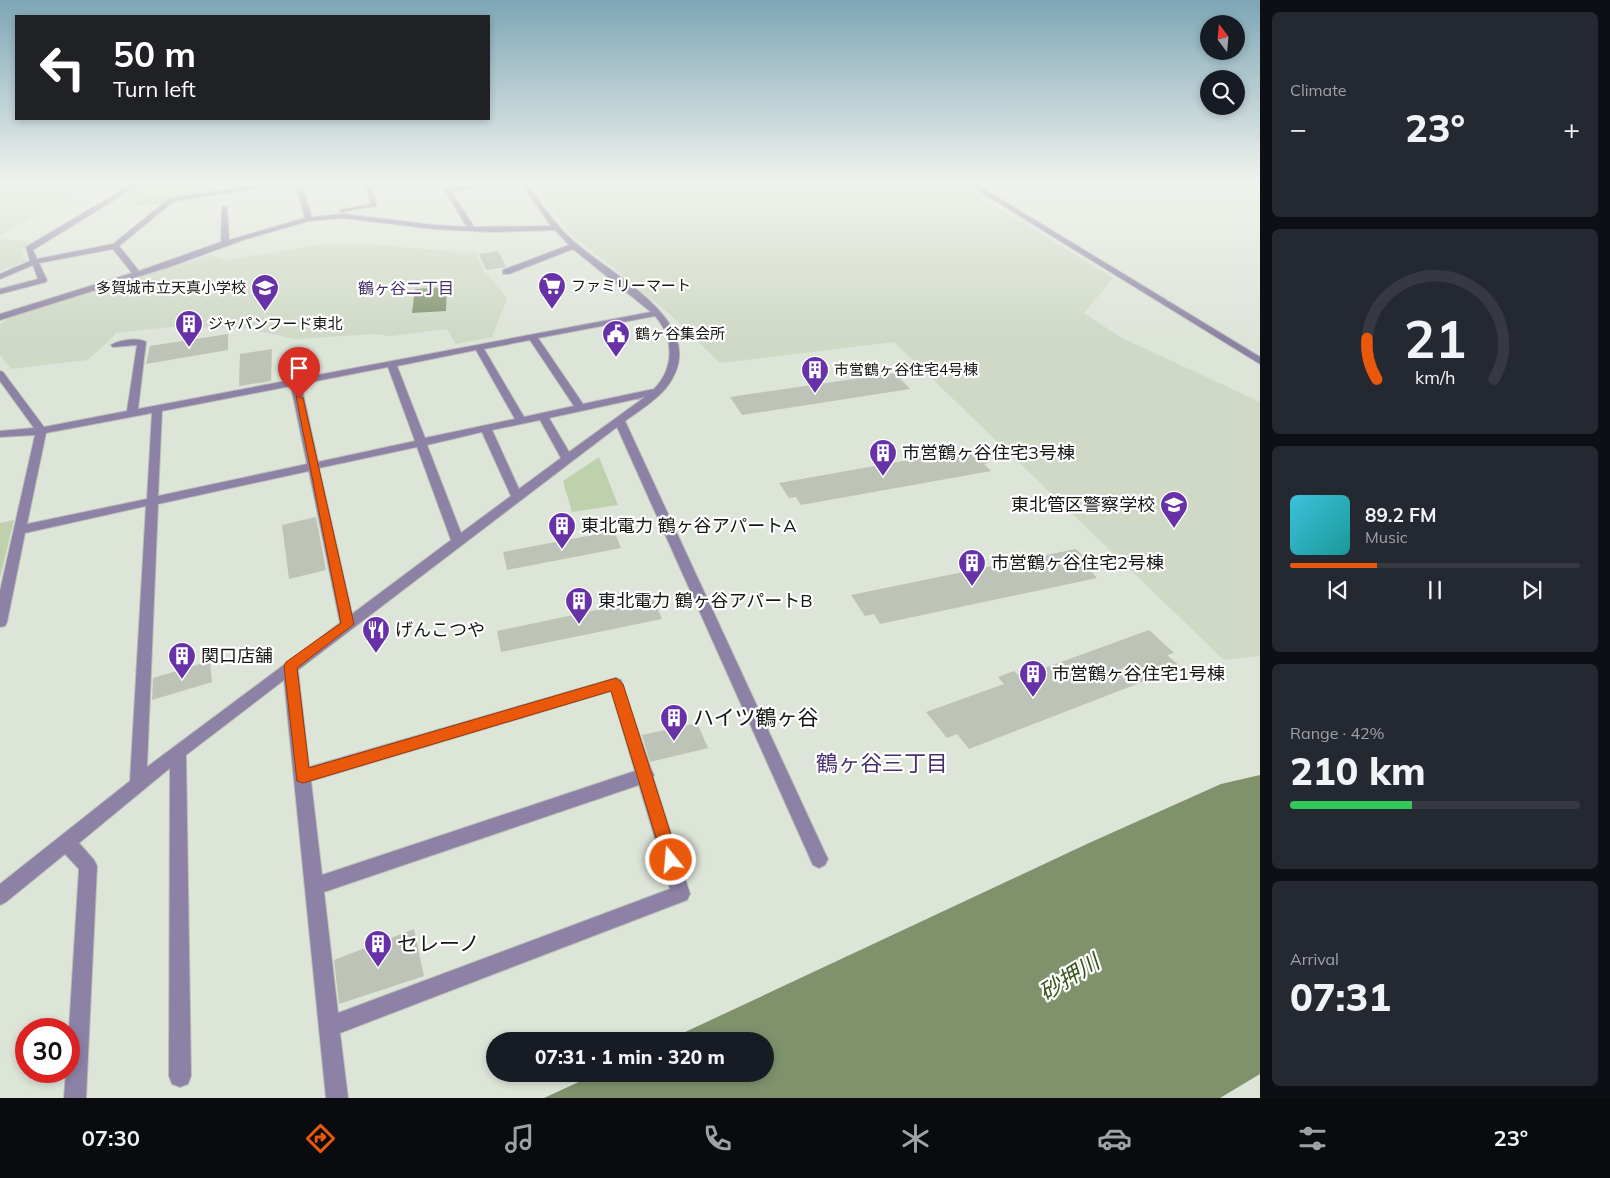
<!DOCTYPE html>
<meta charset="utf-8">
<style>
body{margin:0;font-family:Mulish,"Noto Sans JP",sans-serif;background:#242831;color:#f1f3f6;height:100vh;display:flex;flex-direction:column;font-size:19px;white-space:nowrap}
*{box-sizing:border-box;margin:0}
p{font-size:16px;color:#9ea1a6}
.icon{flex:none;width:28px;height:28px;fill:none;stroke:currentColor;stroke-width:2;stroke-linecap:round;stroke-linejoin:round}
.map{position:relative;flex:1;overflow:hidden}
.drawer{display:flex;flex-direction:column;gap:12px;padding:12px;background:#0d0f14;width:350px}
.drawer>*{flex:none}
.banner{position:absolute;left:15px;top:15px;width:475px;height:105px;border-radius:0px;box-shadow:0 2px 8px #0003;background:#202124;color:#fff;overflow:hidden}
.needle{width:32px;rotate:344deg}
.controls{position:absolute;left:1200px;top:15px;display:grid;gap:10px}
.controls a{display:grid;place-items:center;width:45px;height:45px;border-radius:50%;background:#171b24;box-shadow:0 2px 8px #0003;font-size:25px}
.speed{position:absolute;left:15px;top:1018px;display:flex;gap:10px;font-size:25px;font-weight:700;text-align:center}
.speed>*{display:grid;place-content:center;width:65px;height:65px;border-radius:50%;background:#171b24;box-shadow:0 2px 8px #0003;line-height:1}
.speed .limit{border:8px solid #d22;background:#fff;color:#111}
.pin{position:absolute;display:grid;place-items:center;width:42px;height:42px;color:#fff;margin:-51px -21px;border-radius:50% 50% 50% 0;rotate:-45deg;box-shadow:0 0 5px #0007}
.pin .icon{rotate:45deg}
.me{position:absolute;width:55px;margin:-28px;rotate:343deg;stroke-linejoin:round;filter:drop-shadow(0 0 4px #0008)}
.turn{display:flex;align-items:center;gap:18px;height:105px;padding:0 15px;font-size:22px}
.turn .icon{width:65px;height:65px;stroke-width:2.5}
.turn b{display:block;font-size:35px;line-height:42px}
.big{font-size:38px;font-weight:800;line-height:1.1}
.drawer .card{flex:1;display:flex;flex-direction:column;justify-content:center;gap:8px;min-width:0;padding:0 18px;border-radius:8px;background:#242831}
.drawer .dial{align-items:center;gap:0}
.dial svg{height:130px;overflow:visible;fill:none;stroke:#363941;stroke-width:7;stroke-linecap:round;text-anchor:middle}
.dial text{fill:#f1f3f6;stroke:none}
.song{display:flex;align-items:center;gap:15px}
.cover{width:60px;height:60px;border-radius:8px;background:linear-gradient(135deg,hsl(190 70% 55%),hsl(180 70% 35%))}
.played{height:5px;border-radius:2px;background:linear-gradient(90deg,#ea580c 30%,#363941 30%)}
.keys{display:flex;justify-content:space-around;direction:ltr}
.heat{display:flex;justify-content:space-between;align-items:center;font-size:28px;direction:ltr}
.charge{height:8px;border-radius:4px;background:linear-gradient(90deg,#34c759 42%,#363941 0)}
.trip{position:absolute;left:486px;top:1032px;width:288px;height:50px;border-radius:25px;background:#171b24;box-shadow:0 2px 8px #0003;font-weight:800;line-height:50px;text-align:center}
.menu{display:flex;height:80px;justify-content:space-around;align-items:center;background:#090b0e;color:#9ea1a6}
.menu .icon{width:35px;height:35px}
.menu .current{color:#ea580c}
.menu b{font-size:22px;color:#f1f3f6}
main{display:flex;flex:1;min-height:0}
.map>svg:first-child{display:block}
.built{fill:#cfd9c6}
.green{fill:#bed1ac}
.water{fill:#7f926c}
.building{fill:#bdc3b7}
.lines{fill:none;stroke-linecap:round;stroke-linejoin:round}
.minor-casing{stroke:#b9bfb5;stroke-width:2}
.minor{fill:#8d82a5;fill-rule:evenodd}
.route{fill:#ea580c;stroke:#983908}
.labels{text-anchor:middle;stroke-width:4.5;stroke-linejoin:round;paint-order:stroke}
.far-poi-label{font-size:15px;fill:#151713;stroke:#fff;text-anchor:start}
.far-neighbourhood-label{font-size:16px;fill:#48316c;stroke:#fff}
.poi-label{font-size:18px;fill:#151713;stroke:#fff;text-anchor:start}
.near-poi-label{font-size:21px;fill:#151713;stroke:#fff;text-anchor:start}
.near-neighbourhood-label{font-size:22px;fill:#48316c;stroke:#fff}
.near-water-label{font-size:22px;font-style:italic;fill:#375117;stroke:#fff}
</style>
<main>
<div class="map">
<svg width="1260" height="1098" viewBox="0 0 1260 1098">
<rect width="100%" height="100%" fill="#dde4d8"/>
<path class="built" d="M 16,183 L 96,183 L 0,235 L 0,188 L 5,189 Z
M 596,183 L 959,183 L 1113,278 L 1084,313 L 1120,337 L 1260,402 L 1260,656 L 1224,660 L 894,342 L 720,363 L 665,310 L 571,234 L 537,190 Z
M 0,239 L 32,242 L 22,249 L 26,261 L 0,271 Z
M 324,244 L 366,244 L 476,253 L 485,272 L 507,298 L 492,337 L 456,344 L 447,329 L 391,336 L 374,334 L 296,339 L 245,328 L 169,327 L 116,333 L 109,341 L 87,360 L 11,369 L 0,355 L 0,324 L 11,317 L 210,255 L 224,260 Z"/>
<path class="green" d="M 146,183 L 207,183 L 196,193 L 170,198 L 158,205 L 133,205 L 145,197 L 126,195 Z
M 599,457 L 618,505 L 572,512 L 563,481 Z
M 14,520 L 0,578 L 0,523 Z"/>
<path class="water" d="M 447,287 L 446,311 L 412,313 L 415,289 Z
M 1260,775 L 1260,1074 L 1220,1098 L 544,1098 L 596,1074 L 765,1074 L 765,1041 L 666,1041 L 1089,843 L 1221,784 Z"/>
<path class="building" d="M 498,251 L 506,267 L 486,270 L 479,254 Z
M 228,334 L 228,350 L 146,364 L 150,346 Z
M 272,349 L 271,381 L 239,386 L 240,354 Z
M 895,373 L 910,389 L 742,415 L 730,397 Z
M 976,448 L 990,462 L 984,464 L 991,471 L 801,505 L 796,497 L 789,498 L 779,483 Z
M 316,517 L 326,570 L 289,579 L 282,525 Z
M 614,531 L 621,548 L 507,570 L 503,552 Z
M 1076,549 L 1095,568 L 1089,569 L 1097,578 L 880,624 L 874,614 L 865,616 L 851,595 Z
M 653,598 L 662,619 L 501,652 L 497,631 Z
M 1149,630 L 1174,653 L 1167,655 L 1181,667 L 969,749 L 957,734 L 947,738 L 926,712 L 1004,684 L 998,677 L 1014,671 L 1020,677 Z
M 210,661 L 212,682 L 152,700 L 153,678 Z
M 697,723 L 708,748 L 650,762 L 642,735 Z
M 414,929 L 424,976 L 339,1004 L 334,960 Z"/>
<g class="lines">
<defs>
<path id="minor" d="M 134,183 L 142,183 L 33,250 L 37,259 L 113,244 L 170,198 L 271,183 L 290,183 L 174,201 L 119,246 L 139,271 L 221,242 L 222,206 L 227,207 L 229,240 L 305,218 L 295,183 L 301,183 L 312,217 L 343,214 L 434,225 L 467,227 L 444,189 L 476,185 L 478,188 L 451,191 L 474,227 L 551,226 L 521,183 L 527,183 C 542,205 557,228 578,245 C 616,278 715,326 666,388 C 655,401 639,411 625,421 L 825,853 L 828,859 L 825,865 L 819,868 L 813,865 L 617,427 L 298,670 L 309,767 L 616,678 L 621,680 L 651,769 L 654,775 L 653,777 L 690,894 L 687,900 L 340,1033 L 348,1098 L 326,1098 L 284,680 L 186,755 L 191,1076 L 188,1084 L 180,1087 L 172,1084 L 169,1076 L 170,768 L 79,843 L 94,860 L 97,866 L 86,1098 L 64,1098 L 66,1071 L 69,1071 L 69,1029 L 79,869 L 65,854 L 6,902 L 0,905 L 0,884 L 130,781 L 146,506 L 25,533 L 7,622 L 5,626 L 0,627 L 0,591 L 35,435 L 0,437 L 0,431 L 34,428 L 0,381 L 0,371 L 3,372 L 44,427 L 127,411 L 137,345 L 113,347 L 111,345 C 119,340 139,337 146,342 L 138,409 L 651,312 L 573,249 L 509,274 L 503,274 L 503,270 L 569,245 L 555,230 L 492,232 L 434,229 L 343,218 L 309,221 L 243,240 L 172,266 L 0,320 L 0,314 L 132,273 L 113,249 L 39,263 L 47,280 L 46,282 L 0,294 L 0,289 L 38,279 L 33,265 L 0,279 L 0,274 L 30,261 L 26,247 ZM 655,316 C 674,337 675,368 654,389 L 583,404 L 538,338 ZM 530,340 L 574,406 L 524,417 L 484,349 ZM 476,350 L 515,419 L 425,438 L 397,366 ZM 388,367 L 415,441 L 318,462 L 301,384 ZM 291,386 L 307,464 L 158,496 L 162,411 ZM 645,397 L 569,452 L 549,418 ZM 152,413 L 147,499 L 27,524 L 46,433 ZM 540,420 L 561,458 L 519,489 L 492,430 ZM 482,432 L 511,496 L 461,533 L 427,445 ZM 417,447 L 451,540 L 352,614 L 319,468 ZM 309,471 L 340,623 L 147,767 L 158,504 ZM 611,691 L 635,771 L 322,875 L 311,781 ZM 639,785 L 670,889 L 338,1013 L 324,892 Z
M 364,183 L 370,183 L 377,206 L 340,212 L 340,210 L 371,204 Z
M 966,183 L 974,183 L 1260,357 L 1260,364 Z"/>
</defs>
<use href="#minor" class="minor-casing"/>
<use href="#minor" class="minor"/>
</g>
<linearGradient id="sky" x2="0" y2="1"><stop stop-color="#7ea6b6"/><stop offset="0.54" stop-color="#f0f3ed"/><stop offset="1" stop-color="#f0f3ed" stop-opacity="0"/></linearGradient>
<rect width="1260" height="337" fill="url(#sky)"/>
<path class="route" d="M 296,396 L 303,398 L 354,624 L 297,668 L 309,768 L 616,678 L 623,684 L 679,860 L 677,865 L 671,868 L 665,865 L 663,860 L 611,691 L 303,783 L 297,781 L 284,666 L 286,662 L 341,623 Z"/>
<defs>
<symbol id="supermarket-pin" viewBox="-11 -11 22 30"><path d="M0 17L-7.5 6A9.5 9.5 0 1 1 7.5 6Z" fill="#6731a8" stroke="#fff"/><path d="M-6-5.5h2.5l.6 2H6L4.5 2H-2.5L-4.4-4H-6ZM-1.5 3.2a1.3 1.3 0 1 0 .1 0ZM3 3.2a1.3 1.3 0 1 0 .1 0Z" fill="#fff"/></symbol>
<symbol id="school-pin" viewBox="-11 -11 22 30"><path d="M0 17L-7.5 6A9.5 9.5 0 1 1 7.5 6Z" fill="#6731a8" stroke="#fff"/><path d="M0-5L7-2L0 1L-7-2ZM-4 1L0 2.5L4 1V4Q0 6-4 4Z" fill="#fff"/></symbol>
<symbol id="building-pin" viewBox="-11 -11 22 30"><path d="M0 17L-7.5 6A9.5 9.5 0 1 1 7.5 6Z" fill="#6731a8" stroke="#fff"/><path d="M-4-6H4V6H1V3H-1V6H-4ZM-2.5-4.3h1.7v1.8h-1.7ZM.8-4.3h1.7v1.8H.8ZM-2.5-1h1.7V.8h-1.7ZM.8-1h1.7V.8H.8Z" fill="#fff"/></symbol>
<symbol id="civic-pin" viewBox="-11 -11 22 30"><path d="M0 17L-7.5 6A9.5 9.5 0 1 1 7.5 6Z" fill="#6731a8" stroke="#fff"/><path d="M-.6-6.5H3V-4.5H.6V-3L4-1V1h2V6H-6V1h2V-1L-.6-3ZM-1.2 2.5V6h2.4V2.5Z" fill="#fff"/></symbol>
<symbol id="restaurant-pin" viewBox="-11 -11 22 30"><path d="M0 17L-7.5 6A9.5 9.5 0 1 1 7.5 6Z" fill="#6731a8" stroke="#fff"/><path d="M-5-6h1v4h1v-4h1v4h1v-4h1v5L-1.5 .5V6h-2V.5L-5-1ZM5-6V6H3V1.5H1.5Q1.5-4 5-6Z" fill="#fff"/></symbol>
</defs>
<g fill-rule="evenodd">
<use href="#supermarket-pin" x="536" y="270" width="32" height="43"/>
<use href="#school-pin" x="249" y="272" width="32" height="43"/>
<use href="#building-pin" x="173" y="308" width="32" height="43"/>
<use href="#civic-pin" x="600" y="318" width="32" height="43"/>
<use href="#building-pin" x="799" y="354" width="32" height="43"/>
<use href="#building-pin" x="867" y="437" width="32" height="43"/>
<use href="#school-pin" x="1158" y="489" width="32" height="43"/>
<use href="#building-pin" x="546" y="510" width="32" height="43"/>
<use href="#building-pin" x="956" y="547" width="32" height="43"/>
<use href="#building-pin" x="563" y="585" width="32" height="43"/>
<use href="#restaurant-pin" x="360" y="614" width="32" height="43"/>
<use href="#building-pin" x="166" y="640" width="32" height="43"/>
<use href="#building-pin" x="1017" y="658" width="32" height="43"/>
<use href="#building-pin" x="658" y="702" width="32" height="43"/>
<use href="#building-pin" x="362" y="928" width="32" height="43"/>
</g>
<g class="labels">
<g class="far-poi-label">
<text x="571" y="291">ファミリーマート</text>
<text x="246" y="293" text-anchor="end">多賀城市立天真小学校</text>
<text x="208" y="329">ジャパンフード東北</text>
<text x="635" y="339">鶴ヶ谷集会所</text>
<text x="834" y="375">市営鶴ヶ谷住宅4号棟</text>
</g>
<g class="far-neighbourhood-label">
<text x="406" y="294">鶴ヶ谷二丁目</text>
</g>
<g class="poi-label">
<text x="902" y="459">市営鶴ヶ谷住宅3号棟</text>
<text x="1155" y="511" text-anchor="end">東北管区警察学校</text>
<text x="581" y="532">東北電力 鶴ヶ谷アパートA</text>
<text x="991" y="569">市営鶴ヶ谷住宅2号棟</text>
<text x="598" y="607">東北電力 鶴ヶ谷アパートB</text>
<text x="395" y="636">げんこつや</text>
<text x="201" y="662">関口店舗</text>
<text x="1052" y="680">市営鶴ヶ谷住宅1号棟</text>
</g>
<g class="near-poi-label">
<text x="693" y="725">ハイツ鶴ヶ谷</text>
<text x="397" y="951">セレーノ</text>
</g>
<g class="near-neighbourhood-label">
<text x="882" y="771">鶴ヶ谷三丁目</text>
</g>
<g class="near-water-label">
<text transform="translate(1069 977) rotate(-32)" y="8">砂押川</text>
</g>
</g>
</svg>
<div class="controls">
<a><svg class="needle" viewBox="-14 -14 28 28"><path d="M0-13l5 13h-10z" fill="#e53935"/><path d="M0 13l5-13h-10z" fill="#9ea1a6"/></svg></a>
<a><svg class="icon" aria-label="search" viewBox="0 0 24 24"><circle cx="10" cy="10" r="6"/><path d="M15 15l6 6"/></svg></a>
</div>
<div class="speed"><div class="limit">30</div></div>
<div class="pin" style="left:299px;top:398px;background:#d93025"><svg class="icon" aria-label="arrive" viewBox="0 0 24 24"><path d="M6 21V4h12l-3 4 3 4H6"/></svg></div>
<svg class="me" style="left:671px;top:860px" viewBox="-20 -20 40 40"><circle r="17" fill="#ea580c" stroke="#fff" stroke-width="3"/><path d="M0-11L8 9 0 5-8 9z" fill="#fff"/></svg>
<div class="trip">07:31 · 1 min · 320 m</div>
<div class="banner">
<div class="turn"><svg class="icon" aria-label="left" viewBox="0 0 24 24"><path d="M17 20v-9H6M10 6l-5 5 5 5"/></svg><div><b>50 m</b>Turn left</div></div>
</div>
</div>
<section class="drawer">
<div class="card"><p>Climate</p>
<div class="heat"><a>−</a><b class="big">23°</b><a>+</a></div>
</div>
<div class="card dial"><svg viewBox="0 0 100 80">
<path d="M14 69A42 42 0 1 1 86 69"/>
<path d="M14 69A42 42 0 0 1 8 44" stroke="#ea580c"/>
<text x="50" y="56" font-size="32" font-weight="700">21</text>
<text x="50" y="72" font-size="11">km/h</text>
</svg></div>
<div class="card">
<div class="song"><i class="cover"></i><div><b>89.2 FM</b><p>Music</p></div></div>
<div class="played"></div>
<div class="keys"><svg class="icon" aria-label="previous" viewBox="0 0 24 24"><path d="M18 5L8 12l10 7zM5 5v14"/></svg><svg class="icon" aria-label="pause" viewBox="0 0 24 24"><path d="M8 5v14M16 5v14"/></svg><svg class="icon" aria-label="next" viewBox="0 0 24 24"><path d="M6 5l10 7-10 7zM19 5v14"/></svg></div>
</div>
<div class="card"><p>Range · 42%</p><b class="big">210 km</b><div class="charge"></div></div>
<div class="card"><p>Arrival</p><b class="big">07:31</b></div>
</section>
</main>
<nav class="menu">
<b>07:30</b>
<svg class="icon current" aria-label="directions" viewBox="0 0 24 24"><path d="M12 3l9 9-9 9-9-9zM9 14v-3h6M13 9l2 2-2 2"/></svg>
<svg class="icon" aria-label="music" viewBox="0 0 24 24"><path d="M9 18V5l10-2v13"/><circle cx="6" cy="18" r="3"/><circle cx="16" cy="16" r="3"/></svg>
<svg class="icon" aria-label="phone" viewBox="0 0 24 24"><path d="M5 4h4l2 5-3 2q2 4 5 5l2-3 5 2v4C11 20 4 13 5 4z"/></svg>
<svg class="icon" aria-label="climate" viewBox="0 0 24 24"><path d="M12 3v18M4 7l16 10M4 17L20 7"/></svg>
<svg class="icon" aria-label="car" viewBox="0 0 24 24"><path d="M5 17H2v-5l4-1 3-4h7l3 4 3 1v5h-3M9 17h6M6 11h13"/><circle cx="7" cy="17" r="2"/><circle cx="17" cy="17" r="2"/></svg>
<svg class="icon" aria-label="filters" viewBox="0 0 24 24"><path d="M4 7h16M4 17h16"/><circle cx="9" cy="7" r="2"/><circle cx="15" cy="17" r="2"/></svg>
<b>23°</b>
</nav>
